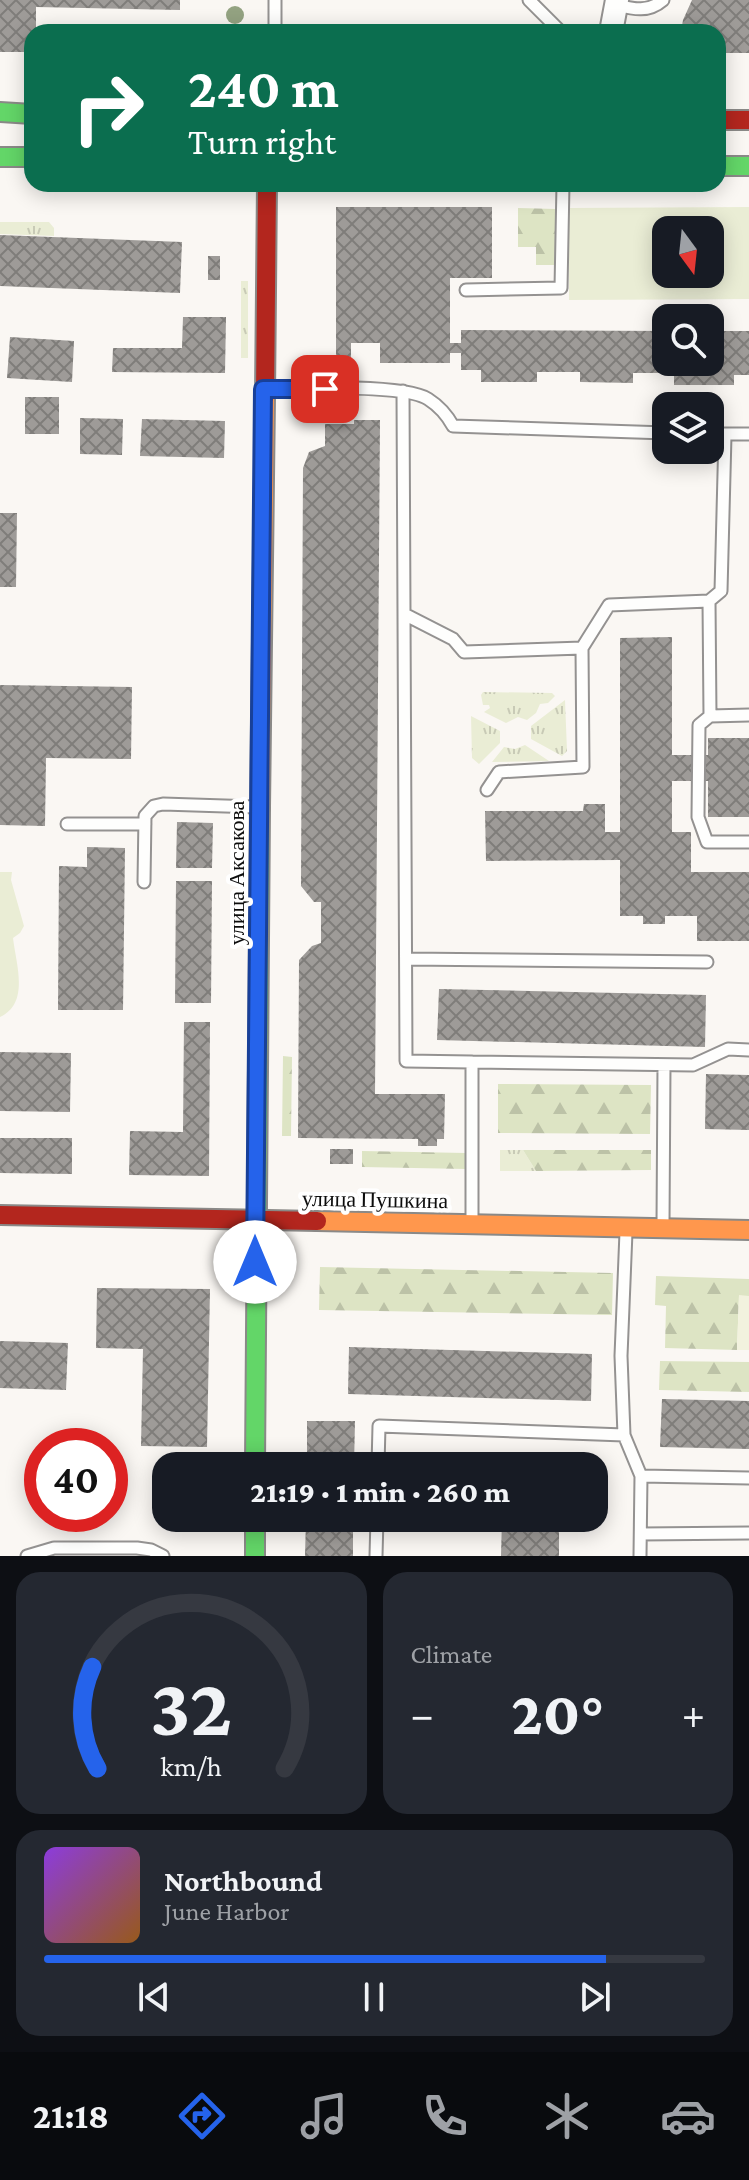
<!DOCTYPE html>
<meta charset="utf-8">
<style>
body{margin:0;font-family:"Crimson Pro",serif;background:#242831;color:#f1f3f6;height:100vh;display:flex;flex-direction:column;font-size:30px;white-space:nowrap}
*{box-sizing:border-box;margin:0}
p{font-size:26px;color:#9ea1a6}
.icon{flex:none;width:44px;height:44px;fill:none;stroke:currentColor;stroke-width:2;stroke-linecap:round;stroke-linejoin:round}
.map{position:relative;height:1556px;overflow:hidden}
.panel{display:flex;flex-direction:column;gap:16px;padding:16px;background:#0d0f14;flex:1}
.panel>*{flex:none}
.banner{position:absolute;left:24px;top:24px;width:702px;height:168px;border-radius:24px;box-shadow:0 4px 20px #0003;background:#0b6e4f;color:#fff;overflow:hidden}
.needle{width:52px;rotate:165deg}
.controls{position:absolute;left:652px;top:216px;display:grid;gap:16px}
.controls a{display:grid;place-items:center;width:72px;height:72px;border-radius:16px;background:#171b24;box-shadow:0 4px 20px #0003;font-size:40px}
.speed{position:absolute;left:24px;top:1428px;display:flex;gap:16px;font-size:40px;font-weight:700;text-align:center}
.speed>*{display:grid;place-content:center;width:104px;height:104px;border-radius:50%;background:#171b24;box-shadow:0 4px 20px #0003;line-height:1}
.speed .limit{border:12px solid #d22;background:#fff;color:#111}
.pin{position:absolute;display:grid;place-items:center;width:68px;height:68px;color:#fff;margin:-34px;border-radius:16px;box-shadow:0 4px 12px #0006}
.me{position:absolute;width:88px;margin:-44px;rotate:0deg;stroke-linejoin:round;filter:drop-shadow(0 0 6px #0008)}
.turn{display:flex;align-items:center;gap:28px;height:168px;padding:0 32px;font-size:36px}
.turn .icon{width:104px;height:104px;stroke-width:2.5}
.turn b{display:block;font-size:56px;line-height:68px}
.big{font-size:60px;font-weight:800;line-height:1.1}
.panel .card{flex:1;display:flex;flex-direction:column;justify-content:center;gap:12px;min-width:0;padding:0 28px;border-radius:24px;background:#242831}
.panel .dial{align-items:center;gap:0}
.dial svg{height:208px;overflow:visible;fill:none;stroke:#363941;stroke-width:7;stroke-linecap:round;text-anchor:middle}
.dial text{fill:#f1f3f6;stroke:none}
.song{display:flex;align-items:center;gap:24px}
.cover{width:96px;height:96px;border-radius:12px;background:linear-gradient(135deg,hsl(270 70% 55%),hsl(30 70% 35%))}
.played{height:8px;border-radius:4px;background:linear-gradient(90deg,#2563eb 85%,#363941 85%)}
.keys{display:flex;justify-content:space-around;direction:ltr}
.heat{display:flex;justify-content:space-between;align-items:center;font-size:44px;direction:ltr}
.panel .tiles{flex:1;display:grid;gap:16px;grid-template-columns:1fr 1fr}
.card:last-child{grid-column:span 2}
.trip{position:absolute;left:152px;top:1452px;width:456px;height:80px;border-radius:24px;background:#171b24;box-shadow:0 4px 20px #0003;font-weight:800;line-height:80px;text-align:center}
.tabs{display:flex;height:128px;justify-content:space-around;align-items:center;background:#090b0e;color:#9ea1a6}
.tabs .icon{width:56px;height:56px}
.tabs .active{color:#2563eb}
.tabs b{font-size:36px;color:#f1f3f6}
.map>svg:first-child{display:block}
.grass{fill:url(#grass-tufts)}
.forest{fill:url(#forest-firs)}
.park{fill:#eaedd5;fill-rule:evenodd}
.pitch{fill:#f2f2de}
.building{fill:url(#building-cross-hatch)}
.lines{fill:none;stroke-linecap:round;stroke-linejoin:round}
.lane-casing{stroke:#949291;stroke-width:15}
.street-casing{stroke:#949291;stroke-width:26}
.fast-casing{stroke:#8a8987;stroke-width:22}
.slow-casing{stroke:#8a8987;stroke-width:22}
.jam-casing{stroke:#8a8987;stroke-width:22}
.lane{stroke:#fefefd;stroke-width:11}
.street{stroke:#fefefd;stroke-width:22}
.fast{stroke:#63d668;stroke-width:18}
.slow{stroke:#ff974d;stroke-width:18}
.jam{stroke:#b3261e;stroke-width:18}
.tree{fill:#94a382}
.route-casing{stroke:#184099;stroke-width:20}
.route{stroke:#2563eb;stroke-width:14}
.labels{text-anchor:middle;stroke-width:8;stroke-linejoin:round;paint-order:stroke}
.street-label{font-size:22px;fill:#0d0d0d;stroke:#fff}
</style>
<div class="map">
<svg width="749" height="1556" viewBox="0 0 749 1556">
<defs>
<pattern id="grass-tufts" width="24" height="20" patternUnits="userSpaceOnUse" patternTransform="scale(2)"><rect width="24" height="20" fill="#eaedd5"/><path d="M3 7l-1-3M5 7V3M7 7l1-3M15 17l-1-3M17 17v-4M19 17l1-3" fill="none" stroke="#c8cab6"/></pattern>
<pattern id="forest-firs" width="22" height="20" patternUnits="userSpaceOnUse" patternTransform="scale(2)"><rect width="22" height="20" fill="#dde4c4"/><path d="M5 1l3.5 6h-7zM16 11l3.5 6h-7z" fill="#bcc2a7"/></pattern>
<pattern id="building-cross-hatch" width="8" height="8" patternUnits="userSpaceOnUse" patternTransform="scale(2)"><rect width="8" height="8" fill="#9e9b98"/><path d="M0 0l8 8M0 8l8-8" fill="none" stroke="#7f7d7a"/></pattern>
</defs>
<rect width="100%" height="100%" fill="#faf7f3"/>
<path class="grass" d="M 0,222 L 49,222 L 54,228 L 54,236 L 0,234 Z
M 241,281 L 248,281 L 248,358 L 241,358 Z
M 483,692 L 552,693 L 555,696 L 548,703 L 540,704 L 536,713 L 527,720 L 518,717 L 506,723 L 484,712 L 490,708 L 489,705 L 483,705 L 481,695 Z
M 565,700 L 567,751 L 562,756 L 531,739 L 531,726 Z
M 471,716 L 500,731 L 500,743 L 479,764 L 472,758 Z
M 525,745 L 549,761 L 492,762 L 504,747 L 515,749 Z
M 500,1150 L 523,1150 L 536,1171 L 500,1171 Z"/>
<path class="forest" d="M 518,208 L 556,209 L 555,265 L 536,265 L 536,247 L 518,247 Z
M 283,1056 L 292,1057 L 291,1136 L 282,1136 Z
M 498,1084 L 651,1085 L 650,1134 L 498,1133 Z
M 523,1150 L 651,1150 L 651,1170 L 536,1171 Z
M 362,1151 L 466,1153 L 466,1169 L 362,1167 Z
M 320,1267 L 613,1273 L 612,1315 L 319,1310 Z
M 656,1276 L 749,1279 L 749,1296 L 739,1296 L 737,1350 L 665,1348 L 666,1306 L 655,1305 Z
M 660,1361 L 749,1362 L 749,1392 L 659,1390 Z"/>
<path class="park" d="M 749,207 L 749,299 L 569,300 L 569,208 ZM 666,230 L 710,230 L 710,274 L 666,274 Z
M 0,872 L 12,872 L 11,880 L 24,926 L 20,933 L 13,938 C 16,964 30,1003 0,1017 Z"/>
<path class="pitch" d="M 739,1295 L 749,1296 L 749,1350 L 737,1350 Z"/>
<path class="building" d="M 0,0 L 180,0 L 180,10 L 36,7 L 36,32 L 32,32 L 32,52 L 0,52 Z
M 692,0 L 749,0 L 749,53 L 718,53 L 718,32 L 681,32 L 683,20 Z
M 336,207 L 492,207 L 492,278 L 450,278 L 450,343 L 461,343 L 461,330 L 666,331 L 666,362 L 710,362 L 710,331 L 749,331 L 749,375 L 734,375 L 734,385 L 674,385 L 674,373 L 633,373 L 633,383 L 580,382 L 580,372 L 537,372 L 537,382 L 481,382 L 481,370 L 461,370 L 461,353 L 450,353 L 450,363 L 380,363 L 380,343 L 351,343 L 351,362 L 336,362 Z
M 0,235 L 182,242 L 180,293 L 0,286 Z
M 208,256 L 220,256 L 220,280 L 208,280 Z
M 183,317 L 226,317 L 225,373 L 112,372 L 113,348 L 182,348 Z
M 10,337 L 74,341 L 72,382 L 7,378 Z
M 25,397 L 59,397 L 59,434 L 25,434 Z
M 80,418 L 123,419 L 122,455 L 80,454 Z
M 142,419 L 225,421 L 224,458 L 140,456 Z
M 354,420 L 380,420 L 375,1094 L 445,1094 L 444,1139 L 437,1139 L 437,1146 L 418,1146 L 418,1139 L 298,1138 L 299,960 L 312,946 L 321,943 L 321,902 L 314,902 L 301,886 L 303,468 L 309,452 L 325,446 L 325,424 L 354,424 Z
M 0,513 L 17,513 L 16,587 L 0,587 Z
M 672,637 L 672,755 L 708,755 L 708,738 L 749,738 L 749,817 L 708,817 L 708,781 L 672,781 L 672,832 L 691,832 L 691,872 L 749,872 L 749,941 L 697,941 L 697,916 L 665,916 L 665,924 L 643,924 L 643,916 L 620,916 L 620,860 L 486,861 L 485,811 L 583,811 L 584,804 L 605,804 L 605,832 L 620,832 L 620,638 Z
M 0,685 L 132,687 L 131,759 L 46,758 L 45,826 L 0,825 Z
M 177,822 L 213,823 L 212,868 L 176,868 Z
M 87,847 L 125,848 L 123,1010 L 58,1010 L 59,866 L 87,867 Z
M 176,881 L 212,881 L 211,1003 L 175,1003 Z
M 439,989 L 706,995 L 705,1047 L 437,1040 Z
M 184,1022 L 210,1022 L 209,1176 L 129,1175 L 130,1131 L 183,1132 Z
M 0,1052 L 71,1053 L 70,1112 L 0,1111 Z
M 706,1074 L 749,1075 L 749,1130 L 705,1129 Z
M 0,1138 L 72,1138 L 72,1174 L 0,1173 Z
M 330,1149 L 353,1149 L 353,1164 L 330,1164 Z
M 97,1288 L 210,1289 L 207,1447 L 141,1446 L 143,1349 L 96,1348 Z
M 0,1341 L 68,1343 L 66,1390 L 0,1388 Z
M 349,1347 L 592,1354 L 591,1401 L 348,1394 Z
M 662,1399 L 749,1401 L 749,1449 L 660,1447 Z
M 307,1421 L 355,1421 L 354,1466 L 307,1466 Z
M 306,1518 L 353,1518 L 353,1556 L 305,1556 Z
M 502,1518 L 559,1518 L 559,1556 L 501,1556 Z"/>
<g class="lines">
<defs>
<path id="lane" d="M 529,0 L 561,32
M 616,5 C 633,9 648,13 663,0
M 275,32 L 275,0
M 466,290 L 561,288 L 563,184
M 268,389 C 301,388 404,384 428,399 C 439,406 447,415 453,426 L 666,433
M 403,391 L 406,1061 L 472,1062 L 472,1220
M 710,434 L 749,434
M 406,615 L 453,639 L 464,652 L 582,648
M 749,715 L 710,716 L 699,725 L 698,817 L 707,842 L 749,842
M 710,716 L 709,601 L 721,591 L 725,435
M 487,790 L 499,772 L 583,767 L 582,648 L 609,605 L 709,601
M 67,824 L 145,824
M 144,882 L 145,816 L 154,806 L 163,804 L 258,807
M 406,959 L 707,962
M 472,1062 L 693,1065 L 728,1049 L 749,1050
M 663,1224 L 664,1065
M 624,1435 L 621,1356 L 626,1232
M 378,1466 L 379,1426 L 624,1435 L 641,1476 L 749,1478
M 641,1534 L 749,1533
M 27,1556 L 54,1548 L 137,1548 L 151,1550 L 163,1556
M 376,1556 L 377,1518
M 640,1556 L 641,1476"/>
<path id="street" d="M 611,32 L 617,0"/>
<path id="fast" d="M 0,112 L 32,114
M 0,157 L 32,157
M 718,166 L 749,166
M 255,1466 L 260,807
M 255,1518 L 255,1556"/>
<path id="slow" d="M 260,807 L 265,396
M 317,1221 L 749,1230"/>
<path id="jam" d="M 718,120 L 749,120
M 265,396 L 267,184
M 0,1215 L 317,1221"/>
</defs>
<use href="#lane" class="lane-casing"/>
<use href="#street" class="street-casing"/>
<use href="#fast" class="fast-casing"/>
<use href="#slow" class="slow-casing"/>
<use href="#jam" class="jam-casing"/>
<use href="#lane" class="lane"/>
<use href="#street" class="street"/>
<use href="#fast" class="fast"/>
<use href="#slow" class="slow"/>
<use href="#jam" class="jam"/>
</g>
<circle class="tree" cx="235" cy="15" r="9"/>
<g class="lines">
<defs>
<path id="route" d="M 255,1262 L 263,389 L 325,389"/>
</defs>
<use href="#route" class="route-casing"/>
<use href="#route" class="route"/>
</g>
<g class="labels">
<g class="street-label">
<text transform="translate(236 873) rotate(-90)" y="8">улица Аксакова</text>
<text transform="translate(375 1199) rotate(1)" y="8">улица Пушкина</text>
</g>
</g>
</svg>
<div class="controls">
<a><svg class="needle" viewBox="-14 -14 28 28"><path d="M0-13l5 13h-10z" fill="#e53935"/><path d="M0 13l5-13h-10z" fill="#9ea1a6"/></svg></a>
<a><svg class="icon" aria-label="search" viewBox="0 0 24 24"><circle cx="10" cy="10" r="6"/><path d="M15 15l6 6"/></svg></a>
<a><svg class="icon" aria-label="layers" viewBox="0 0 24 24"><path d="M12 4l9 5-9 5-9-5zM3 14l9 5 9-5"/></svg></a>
</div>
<div class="speed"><div class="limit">40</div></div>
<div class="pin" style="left:325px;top:389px;background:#d93025"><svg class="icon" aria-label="arrive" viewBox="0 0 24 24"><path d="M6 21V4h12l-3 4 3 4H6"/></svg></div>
<svg class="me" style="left:255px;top:1262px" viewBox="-20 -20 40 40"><circle r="19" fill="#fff"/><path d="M0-13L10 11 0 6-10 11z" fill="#2563eb"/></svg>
<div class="trip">21:19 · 1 min · 260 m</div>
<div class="banner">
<div class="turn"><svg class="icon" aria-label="right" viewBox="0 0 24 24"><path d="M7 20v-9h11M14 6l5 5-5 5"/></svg><div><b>240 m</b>Turn right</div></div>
</div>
</div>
<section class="panel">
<div class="tiles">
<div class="card dial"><svg viewBox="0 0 100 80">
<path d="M14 69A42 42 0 1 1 86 69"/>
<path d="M14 69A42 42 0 0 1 12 30" stroke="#2563eb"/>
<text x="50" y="56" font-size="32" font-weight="700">32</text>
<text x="50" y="72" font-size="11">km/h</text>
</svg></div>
<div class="card"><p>Climate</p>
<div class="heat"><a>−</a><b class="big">20°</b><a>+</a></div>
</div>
<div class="card">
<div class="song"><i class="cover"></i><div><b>Northbound</b><p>June Harbor</p></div></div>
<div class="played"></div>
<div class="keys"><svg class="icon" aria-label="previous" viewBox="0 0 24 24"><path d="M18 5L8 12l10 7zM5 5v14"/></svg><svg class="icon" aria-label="pause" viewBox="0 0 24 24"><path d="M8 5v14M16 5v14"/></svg><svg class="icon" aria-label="next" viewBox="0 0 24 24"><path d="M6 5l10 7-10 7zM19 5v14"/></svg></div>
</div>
</div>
</section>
<nav class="tabs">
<b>21:18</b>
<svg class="icon active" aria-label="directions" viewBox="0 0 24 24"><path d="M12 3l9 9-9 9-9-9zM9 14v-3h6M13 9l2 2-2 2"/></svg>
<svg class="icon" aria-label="music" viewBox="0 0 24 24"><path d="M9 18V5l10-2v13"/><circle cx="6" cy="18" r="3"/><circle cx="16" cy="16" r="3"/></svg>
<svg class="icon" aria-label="phone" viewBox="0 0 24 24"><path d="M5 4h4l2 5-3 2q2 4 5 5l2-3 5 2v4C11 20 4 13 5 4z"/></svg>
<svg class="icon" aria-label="climate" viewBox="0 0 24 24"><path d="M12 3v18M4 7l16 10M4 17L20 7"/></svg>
<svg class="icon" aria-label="car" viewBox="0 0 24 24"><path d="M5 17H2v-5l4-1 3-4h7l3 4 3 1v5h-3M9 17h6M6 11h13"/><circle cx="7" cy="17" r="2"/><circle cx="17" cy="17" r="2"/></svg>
</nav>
